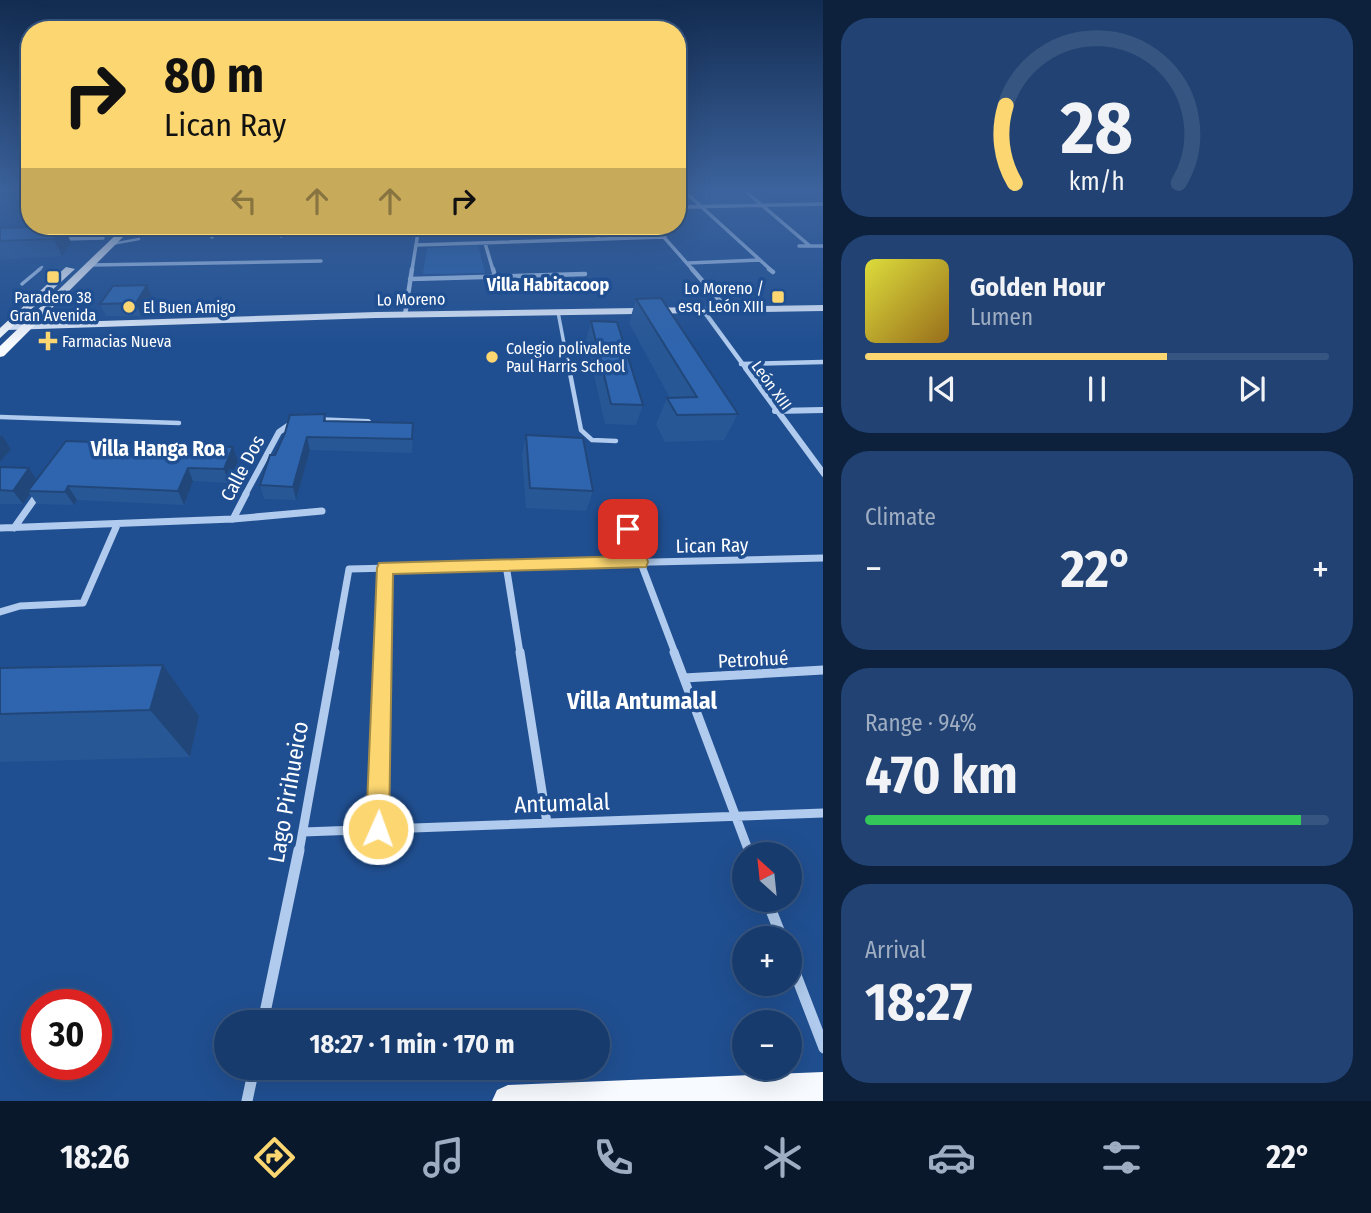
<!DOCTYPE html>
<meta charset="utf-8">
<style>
body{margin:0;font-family:"Fira Sans Condensed",sans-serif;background:#214272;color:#f1f3f6;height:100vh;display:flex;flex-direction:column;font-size:26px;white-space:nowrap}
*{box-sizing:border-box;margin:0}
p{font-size:23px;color:#9fadc2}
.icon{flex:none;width:38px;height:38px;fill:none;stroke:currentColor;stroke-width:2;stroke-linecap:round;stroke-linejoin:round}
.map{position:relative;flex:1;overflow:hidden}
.drawer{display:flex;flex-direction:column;gap:18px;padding:18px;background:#0d203c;width:548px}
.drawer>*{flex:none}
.guide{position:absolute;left:21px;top:21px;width:665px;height:214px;border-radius:28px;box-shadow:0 7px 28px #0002,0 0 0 2px #365580;background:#fbd671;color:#111;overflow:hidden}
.needle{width:46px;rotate:333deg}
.buttons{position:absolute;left:732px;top:842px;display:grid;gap:14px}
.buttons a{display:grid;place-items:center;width:70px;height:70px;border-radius:50%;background:#183b6d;box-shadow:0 7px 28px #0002,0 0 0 2px #365580;font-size:35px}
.speed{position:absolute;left:21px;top:989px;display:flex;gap:14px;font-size:35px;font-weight:700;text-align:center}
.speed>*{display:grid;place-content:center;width:91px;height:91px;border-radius:50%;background:#183b6d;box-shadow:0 7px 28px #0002,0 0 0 2px #365580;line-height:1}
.speed .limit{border:10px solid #d22;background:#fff;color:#111}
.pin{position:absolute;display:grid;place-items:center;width:60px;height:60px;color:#fff;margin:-30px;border-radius:14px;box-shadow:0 4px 10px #0006}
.me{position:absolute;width:77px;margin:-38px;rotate:2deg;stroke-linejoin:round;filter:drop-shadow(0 0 5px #0008)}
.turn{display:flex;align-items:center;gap:24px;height:147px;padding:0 28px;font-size:32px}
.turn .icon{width:91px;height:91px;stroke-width:2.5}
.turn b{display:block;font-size:49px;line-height:60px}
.lanes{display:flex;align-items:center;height:66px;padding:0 28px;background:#0003;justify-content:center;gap:35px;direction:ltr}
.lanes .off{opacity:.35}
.big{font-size:52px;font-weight:700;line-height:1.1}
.drawer .tile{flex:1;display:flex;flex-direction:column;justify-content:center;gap:10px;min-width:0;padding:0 24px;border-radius:28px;background:#214272}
.drawer .dial{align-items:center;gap:0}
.dial svg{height:182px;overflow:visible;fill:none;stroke:#365580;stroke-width:7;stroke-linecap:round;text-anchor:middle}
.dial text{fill:#f1f3f6;stroke:none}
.song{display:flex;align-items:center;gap:21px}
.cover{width:84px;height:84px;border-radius:10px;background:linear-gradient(135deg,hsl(60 70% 55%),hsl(40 70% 35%))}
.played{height:7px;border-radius:4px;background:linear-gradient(90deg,#fbd671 65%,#365580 65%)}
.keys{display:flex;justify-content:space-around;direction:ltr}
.heat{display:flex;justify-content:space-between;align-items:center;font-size:38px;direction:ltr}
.charge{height:10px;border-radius:5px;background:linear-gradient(90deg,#34c759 94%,#365580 0)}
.trip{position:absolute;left:214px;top:1010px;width:396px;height:70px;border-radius:35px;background:#183b6d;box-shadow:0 7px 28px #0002,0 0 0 2px #365580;font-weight:700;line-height:70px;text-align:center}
.tabs{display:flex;height:112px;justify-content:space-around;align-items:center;background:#0a182c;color:#9fadc2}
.tabs .icon{width:49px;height:49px}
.tabs .on{color:#fbd671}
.tabs b{font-size:32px;color:#f1f3f6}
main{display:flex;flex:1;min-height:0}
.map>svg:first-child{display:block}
.green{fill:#2960a9}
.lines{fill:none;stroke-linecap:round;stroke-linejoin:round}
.lane-far2{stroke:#b0cbed;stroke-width:2.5}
.lane-far1{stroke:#b0cbed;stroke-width:3.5}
.lane{stroke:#b0cbed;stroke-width:4.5}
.street-far5{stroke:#b0cbed;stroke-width:3.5}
.street-far4{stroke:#b0cbed;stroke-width:4.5}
.street-far3{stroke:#b0cbed;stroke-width:6}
.street-far2{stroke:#b0cbed;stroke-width:7}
.street-far1{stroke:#b0cbed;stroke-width:9}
.street{stroke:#b0cbed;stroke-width:11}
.secondary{fill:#dde9fa;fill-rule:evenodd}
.primary{fill:#f7faff;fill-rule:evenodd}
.wall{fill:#285796}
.shaded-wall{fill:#21477a}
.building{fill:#2f65ae;stroke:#21477a;stroke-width:2}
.route{fill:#fbd671;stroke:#a38b49;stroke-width:2}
.poi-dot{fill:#fbd671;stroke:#204f91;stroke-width:2.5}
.labels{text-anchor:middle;stroke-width:7;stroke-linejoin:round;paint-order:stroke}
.far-poi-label{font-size:16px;fill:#fff;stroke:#204f91;text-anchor:start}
.far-street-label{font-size:16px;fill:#fff;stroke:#204f91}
.far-neighbourhood-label{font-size:18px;font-weight:bold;fill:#fff;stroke:#204f91}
.street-label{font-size:19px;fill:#fff;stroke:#204f91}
.neighbourhood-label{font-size:21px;font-weight:bold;fill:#fff;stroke:#204f91}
.near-street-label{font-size:23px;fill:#fff;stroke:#204f91}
.near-neighbourhood-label{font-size:24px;font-weight:bold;fill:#fff;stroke:#204f91}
</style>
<main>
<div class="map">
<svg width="824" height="1101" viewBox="0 0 824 1101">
<rect width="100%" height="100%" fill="#204f91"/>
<path class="green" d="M 741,192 L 755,203 L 702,205 L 690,194 Z
M 478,245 L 485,273 L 423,274 L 427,248 Z"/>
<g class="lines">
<path class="lane-far2" d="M 126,230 L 148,231
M 112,244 L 139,239
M 38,270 L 42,267"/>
<path class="lane-far1" d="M 22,284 L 40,269
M 558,312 L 569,370"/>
<path class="lane" d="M 569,368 L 581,430 L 592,440 L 616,441
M 0,417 L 179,423"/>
<path class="street-far5" d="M 683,190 L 771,270
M 744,190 L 810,246
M 677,207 L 824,204
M 589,226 L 599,239
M 654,226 L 693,270
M 348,234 L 351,226
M 281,236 L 286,226
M 212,237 L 220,226
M 62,239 L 103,238
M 485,243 L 493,270
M 416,245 L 665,237
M 799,246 L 824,246
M 688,263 L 760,260
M 91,265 L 321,261
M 412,270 L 419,226"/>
<path class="street-far4" d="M 493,269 L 495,276
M 692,269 L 729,311
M 769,269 L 773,272
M 410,279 L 585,274
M 703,310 L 747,370
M 405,315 L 412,269
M 741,364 L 824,362"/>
<path class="street-far3" d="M 746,368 L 824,474
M 775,411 L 824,410
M 317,420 L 368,422
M 37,495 L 39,492
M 245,495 L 279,432 L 295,421"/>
<path class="street-far2" d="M 233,519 L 246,494
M 0,528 L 233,519 L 322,511
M 14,528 L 38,494
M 628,529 L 675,653
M 506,565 L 520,653
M 0,612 L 20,606 L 83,603 L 117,525
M 334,653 L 349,569 L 824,558
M 383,653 L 385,568"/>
<path class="street-far1" d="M 520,652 L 547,823
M 674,652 L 749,852
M 684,678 L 824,670
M 378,829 L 383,652
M 303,832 L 824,813
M 299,852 L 335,652"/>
<path class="street" d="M 749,850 L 750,854
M 767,900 L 782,938
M 789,957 L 824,1048
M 263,1022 L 299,850
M 247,1101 L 254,1068"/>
<path class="secondary" d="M 824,305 L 824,311 L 376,318 L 7,330 L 2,327 L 7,324 L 376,312 Z"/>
<path class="primary" d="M 125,226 L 134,226 L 4,356 L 0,357 L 0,346 Z
M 66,267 L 75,269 L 0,338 L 0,328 Z
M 824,1072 L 824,1101 L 492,1101 L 497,1090 L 508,1085 Z"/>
</g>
<path class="wall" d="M 64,226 L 71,243 L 62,256 L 0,260 L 0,228 Z
M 152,298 L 141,316 L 106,316 L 100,304 Z
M 636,299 L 738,414 L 724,440 L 665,442 L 656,424 L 667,398 L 670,398 L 629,323 Z
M 591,321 L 643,405 L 636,425 L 605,424 L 586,340 Z
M 325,414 L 326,421 L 413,423 L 412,453 L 310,450 L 296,500 L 264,499 L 260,485 L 275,455 Z
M 526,435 L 593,491 L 586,511 L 526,508 L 522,455 Z
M 238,461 L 229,483 L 193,481 L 184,505 L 77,500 L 74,505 L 37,504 L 30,494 L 23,504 L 0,504 L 0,467 L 36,480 Z
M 0,668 L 199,716 L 190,757 L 0,762 Z"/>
<path class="shaded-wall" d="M 64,226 L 71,243 L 62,256 L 54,239 Z
M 147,285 L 152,298 L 141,316 L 136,303 Z
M 2,435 L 11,449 L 0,462 L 0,437 Z
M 307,437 L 310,450 L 296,500 L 293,487 Z
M 233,447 L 238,461 L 229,483 L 224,469 Z
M 29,468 L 38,482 L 28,491 L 30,494 L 23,504 L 13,491 Z
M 188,468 L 193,481 L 184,505 L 178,491 Z
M 68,486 L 77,500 L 74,505 L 65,492 Z
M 163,665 L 199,716 L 190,757 L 150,710 Z"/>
<path class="building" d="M 64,226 L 54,239 L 0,241 L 0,228 Z
M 147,285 L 136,303 L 100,304 L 113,286 Z
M 661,298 L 738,414 L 677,415 L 667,398 L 697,397 L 636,299 Z
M 591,321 L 617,322 L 643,405 L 611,404 Z
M 325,414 L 324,421 L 413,423 L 412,439 L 307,437 L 293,487 L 260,485 L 270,455 L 275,455 L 285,433 L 290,415 Z
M 526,435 L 583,438 L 593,491 L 530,488 Z
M 66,441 L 233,447 L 224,469 L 188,468 L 178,491 L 68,486 L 65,492 L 28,491 Z
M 0,467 L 29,468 L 13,491 L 0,490 Z
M 163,665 L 150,710 L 0,714 L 0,668 Z"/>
<linearGradient id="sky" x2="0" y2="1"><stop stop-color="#122b50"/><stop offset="0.55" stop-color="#3c639d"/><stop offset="1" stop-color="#3c639d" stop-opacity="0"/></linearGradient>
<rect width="824" height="345" fill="url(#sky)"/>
<path class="route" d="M 628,523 L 636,529 L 648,562 L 646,567 L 393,574 L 389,829 L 386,837 L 378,840 L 370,837 L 366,829 L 377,568 L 379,563 L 630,556 L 620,529 Z"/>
<g class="poi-dot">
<rect x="46" y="270" width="14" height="14" rx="3.5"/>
<rect x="771" y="290" width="14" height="14" rx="3.5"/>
<circle cx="129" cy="307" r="7"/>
<path d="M44.5 330.5h7v7h7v7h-7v7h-7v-7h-7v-7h7z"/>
<circle cx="492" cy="357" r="7"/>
</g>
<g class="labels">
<g class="far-poi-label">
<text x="764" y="294" text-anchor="end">Lo Moreno /<tspan x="764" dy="18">esq. León XIII</tspan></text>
<text x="53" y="303" text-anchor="middle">Paradero 38<tspan x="53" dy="18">Gran Avenida</tspan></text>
<text x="143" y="313">El Buen Amigo</text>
<text x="62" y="347">Farmacias Nueva</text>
<text x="506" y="354">Colegio polivalente<tspan x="506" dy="18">Paul Harris School</tspan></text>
</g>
<g class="far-street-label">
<text transform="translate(411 299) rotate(-1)" y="6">Lo Moreno</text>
<text transform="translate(772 385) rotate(54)" y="6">León XIII</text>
</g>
<g class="far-neighbourhood-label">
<text x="548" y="291">Villa Habitacoop</text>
</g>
<g class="street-label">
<text transform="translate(242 468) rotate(-62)" y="7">Calle Dos</text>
<text transform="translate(712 545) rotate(-1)" y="7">Lican Ray</text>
<text transform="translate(753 659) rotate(-3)" y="7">Petrohué</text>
</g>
<g class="neighbourhood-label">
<text x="158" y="456">Villa Hanga Roa</text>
</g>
<g class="near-street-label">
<text transform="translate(288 792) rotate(-80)" y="8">Lago Pirihueico</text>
<text transform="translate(562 803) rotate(-2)" y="8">Antumalal</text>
</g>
<g class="near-neighbourhood-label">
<text x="642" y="709">Villa Antumalal</text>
</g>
</g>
</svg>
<div class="buttons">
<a><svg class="needle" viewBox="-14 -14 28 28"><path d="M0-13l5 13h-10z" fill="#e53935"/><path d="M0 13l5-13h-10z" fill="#9fadc2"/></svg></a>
<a>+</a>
<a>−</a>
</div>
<div class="speed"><div class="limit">30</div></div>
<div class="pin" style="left:628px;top:529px;background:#d93025"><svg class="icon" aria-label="arrive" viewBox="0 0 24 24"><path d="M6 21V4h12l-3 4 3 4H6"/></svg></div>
<svg class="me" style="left:378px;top:829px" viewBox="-20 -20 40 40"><circle r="17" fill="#fbd671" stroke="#fff" stroke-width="3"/><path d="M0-11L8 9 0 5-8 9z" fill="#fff"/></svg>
<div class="trip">18:27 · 1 min · 170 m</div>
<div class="guide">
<div class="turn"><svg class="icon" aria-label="right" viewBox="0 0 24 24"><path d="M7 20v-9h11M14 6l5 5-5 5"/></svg><div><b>80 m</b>Lican Ray</div></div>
<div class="lanes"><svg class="icon off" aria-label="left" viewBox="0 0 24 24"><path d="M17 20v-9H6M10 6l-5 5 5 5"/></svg><svg class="icon off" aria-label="ahead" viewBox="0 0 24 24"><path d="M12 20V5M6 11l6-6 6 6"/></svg><svg class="icon off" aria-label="ahead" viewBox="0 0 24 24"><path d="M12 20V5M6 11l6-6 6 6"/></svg><svg class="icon" aria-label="right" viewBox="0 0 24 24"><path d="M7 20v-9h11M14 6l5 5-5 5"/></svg></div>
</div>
</div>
<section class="drawer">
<div class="tile dial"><svg viewBox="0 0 100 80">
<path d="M14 69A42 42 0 1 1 86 69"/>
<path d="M14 69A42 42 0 0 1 10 35" stroke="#fbd671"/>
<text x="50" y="56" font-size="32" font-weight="700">28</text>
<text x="50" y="72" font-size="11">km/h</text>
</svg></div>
<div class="tile">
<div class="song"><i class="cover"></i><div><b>Golden Hour</b><p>Lumen</p></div></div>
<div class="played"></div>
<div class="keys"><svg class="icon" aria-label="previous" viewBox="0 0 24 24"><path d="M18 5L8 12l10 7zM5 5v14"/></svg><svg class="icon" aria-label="pause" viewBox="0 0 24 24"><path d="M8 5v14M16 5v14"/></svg><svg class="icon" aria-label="next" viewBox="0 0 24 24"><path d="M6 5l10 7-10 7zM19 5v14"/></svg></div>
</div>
<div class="tile"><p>Climate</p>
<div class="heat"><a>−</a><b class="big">22°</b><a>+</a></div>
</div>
<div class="tile"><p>Range · 94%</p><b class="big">470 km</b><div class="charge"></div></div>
<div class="tile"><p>Arrival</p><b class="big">18:27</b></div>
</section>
</main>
<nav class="tabs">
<b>18:26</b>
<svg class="icon on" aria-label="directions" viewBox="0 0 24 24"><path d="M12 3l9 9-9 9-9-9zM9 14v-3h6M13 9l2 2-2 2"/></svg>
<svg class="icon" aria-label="music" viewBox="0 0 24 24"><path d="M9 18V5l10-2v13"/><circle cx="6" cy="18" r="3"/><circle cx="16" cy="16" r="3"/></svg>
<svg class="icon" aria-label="phone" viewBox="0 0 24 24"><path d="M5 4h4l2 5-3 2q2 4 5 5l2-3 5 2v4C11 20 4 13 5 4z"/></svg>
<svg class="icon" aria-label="climate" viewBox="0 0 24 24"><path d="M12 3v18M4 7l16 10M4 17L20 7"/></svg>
<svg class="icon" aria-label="car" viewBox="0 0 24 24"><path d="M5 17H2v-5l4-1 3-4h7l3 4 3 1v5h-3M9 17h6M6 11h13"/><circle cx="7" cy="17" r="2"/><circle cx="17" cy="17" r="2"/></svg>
<svg class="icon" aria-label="filters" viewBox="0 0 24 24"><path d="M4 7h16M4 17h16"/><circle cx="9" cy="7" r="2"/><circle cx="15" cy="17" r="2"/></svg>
<b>22°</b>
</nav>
